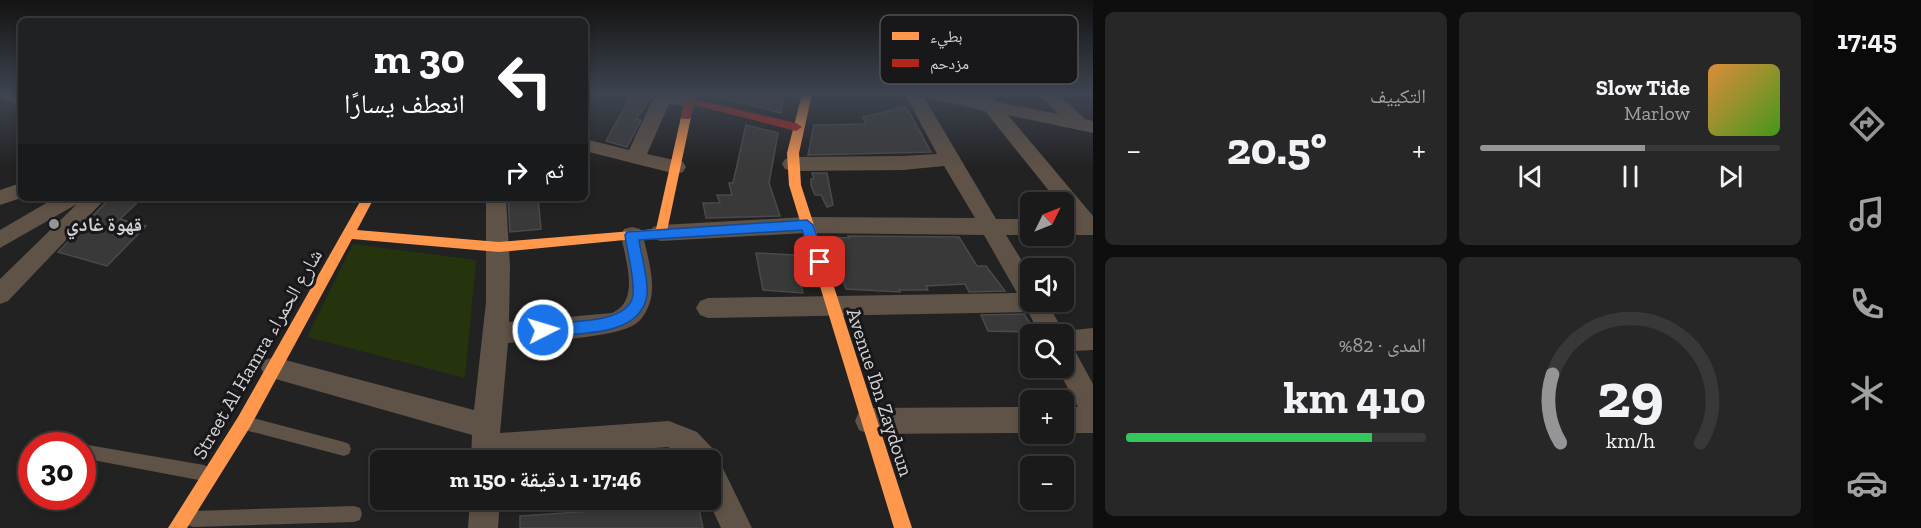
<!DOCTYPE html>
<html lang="ar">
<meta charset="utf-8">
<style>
body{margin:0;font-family:"Zilla Slab","Noto Naskh Arabic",serif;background:#272727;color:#f1f3f6;direction:rtl;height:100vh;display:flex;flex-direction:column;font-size:22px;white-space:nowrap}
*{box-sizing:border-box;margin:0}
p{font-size:20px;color:#9fa1a2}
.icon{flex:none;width:33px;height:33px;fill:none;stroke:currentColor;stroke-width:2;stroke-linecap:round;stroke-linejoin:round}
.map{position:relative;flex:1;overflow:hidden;direction:ltr}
.side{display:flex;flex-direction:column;gap:12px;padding:12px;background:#0e0e0e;width:720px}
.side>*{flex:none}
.banner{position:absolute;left:18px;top:18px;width:570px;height:183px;border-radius:9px;box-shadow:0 3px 9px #0003,0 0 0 2px #383839;direction:rtl;background:#202124;color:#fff;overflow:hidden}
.needle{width:39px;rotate:47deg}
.tools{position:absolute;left:1020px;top:192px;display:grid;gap:12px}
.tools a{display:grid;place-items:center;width:54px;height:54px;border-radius:9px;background:#1a1a1a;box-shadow:0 3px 9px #0003,0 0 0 2px #383839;font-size:30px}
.speed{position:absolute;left:18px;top:432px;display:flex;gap:12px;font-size:30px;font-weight:700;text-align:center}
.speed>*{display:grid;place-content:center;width:78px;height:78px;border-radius:50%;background:#1a1a1a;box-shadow:0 3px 9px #0003,0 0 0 2px #383839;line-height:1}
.speed .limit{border:9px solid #d22;background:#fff;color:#111}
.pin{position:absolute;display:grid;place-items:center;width:51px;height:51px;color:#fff;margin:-26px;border-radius:12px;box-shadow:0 3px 9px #0006}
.me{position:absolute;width:66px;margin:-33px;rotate:85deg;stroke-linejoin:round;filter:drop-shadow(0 0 4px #0008)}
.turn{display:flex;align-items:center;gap:21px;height:126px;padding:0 24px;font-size:27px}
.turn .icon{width:78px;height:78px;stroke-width:2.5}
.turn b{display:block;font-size:42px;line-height:51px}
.then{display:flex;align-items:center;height:57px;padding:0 24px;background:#0003;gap:12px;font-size:22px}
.big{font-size:45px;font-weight:800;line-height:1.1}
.side .card{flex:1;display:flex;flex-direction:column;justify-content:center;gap:9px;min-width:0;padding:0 21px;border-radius:9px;background:#272727}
.side .dial{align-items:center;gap:0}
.dial svg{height:156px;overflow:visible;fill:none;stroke:#383839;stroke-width:7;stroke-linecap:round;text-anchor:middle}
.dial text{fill:#f1f3f6;stroke:none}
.song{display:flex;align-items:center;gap:18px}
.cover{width:72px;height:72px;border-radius:9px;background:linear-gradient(135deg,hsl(30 70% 55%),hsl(100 70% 35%))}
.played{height:6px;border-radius:3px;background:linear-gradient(90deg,#959597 55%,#383839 55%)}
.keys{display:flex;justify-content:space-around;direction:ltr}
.heat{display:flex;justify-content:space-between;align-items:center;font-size:33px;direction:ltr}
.charge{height:9px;border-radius:4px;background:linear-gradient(90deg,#34c759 82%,#383839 0)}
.side .tiles{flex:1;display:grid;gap:12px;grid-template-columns:repeat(2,1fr)}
.trip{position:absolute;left:370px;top:450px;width:351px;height:60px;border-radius:9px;background:#1a1a1a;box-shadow:0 3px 9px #0003,0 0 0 2px #383839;font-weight:800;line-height:60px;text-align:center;direction:rtl}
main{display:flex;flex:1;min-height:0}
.menu{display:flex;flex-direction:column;width:108px;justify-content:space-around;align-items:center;background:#0a0a0a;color:#9fa1a2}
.menu .icon{width:42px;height:42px}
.menu .current{color:#959597}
.menu b{font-size:27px;color:#f1f3f6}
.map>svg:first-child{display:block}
.green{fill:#25340c}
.building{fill:#393939;stroke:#4b4a4b;stroke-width:1.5}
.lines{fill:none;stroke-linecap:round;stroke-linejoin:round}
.lane{fill:#5f5246;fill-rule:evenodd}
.street{fill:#5f5246;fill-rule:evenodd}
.slow{fill:#ff974d;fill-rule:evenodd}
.jam{fill:#b3261e;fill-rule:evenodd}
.route{fill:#1a73e8;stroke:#114b97;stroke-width:1.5}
.poi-dot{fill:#959597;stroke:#18181b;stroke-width:2}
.labels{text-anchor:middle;stroke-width:6;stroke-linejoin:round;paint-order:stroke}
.poi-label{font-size:20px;font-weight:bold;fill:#d3d3d5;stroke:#18181b;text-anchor:start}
.street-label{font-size:20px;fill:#d3d3d5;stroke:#18181b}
.key{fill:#18181b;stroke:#505053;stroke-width:1.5}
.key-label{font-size:16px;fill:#d3d3d5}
</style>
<main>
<nav class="menu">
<b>17:45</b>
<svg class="icon current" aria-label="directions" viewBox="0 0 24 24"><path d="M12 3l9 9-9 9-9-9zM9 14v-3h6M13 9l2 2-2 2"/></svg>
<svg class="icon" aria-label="music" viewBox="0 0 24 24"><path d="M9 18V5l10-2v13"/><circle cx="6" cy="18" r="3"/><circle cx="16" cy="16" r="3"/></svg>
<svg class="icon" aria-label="phone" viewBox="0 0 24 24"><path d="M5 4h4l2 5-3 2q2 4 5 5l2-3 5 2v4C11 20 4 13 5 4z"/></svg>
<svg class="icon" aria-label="climate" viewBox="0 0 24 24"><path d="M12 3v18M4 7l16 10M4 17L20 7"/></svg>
<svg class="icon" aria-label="car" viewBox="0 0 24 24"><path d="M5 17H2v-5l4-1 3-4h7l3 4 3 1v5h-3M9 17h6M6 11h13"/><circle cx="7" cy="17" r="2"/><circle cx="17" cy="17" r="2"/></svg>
</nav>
<section class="side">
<div class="tiles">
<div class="card">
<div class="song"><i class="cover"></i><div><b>Slow Tide</b><p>Marlow</p></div></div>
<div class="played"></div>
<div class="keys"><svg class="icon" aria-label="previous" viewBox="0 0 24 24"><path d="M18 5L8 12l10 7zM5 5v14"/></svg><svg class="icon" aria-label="pause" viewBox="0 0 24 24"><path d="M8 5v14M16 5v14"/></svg><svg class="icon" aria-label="next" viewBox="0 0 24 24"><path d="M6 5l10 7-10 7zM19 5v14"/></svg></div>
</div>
<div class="card"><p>التكييف</p>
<div class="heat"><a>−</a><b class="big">20.5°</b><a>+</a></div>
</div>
<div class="card dial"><svg viewBox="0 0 100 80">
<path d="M14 69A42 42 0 1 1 86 69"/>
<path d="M14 69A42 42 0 0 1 10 34" stroke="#959597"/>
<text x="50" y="56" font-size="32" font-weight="700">29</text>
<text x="50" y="72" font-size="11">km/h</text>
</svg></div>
<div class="card"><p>المدى · 82%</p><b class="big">410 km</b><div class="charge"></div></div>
</div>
</section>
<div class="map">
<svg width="1093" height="528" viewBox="0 0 1093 528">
<rect width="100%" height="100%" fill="#222223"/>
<path class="green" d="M 353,244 L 476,260 L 465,378 L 307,337 Z"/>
<path class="building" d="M 632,94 L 651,97 L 636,119 L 641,120 L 627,147 L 606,141 Z
M 708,94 L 784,94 L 781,113 Z
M 904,107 L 909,112 L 931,152 L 808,155 L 814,125 L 866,124 L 863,117 Z
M 746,125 L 778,133 L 769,183 L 780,216 L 706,218 L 703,203 L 720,203 L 717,195 L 732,195 L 729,183 L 733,183 Z
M 812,173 L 827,173 L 833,205 L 827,207 L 821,195 L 815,195 L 811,185 L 811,179 L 814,179 Z
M 110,198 L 142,198 L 120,219 L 146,226 L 107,266 L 58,252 Z
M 508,198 L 538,198 L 541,229 L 510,232 Z
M 848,236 L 959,237 L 977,266 L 986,266 L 1005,291 L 969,292 L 965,284 L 926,286 L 928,290 L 899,290 L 900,292 L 846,289 L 829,237 L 849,238 Z
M 756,253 L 794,255 L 803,293 L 763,290 Z
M 1024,314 L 1036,332 L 988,331 L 981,315 Z
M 698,504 L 703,528 L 520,528 L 520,516 Z"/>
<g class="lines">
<path class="lane" d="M 245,416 L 344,442 L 349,444 L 351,449 L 349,454 L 344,456 L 245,430 L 240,428 L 238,423 L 240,418 Z
M 54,438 L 59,440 L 62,446 L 47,446 L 49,440 Z
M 82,444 L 204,465 L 209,468 L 212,473 L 209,478 L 204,481 L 82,458 L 82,446 L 78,446 Z
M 354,506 L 360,508 L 362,514 L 360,520 L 354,522 L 193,527 L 187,525 L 185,519 L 187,513 L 193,511 Z"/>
<path class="street" d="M 0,94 L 21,94 L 21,106 L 3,98 Z
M 660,94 L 695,97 L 698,101 L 695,105 L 689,106 L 669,104 L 647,154 L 683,162 L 686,167 L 683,172 L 676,174 L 585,151 L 585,139 L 629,150 L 653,99 Z
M 905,94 L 958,94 L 974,97 L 972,94 L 990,94 L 997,102 L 1058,114 L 1039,94 L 1058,94 L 1085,119 L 1093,121 L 1093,133 L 1008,115 L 1093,216 L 1093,235 L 1064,235 L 1064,219 L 1071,219 L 1064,209 L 1064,202 L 1058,202 L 985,111 L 924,97 L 996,219 L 1030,219 L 1030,235 L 1006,235 L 1030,274 L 1030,302 L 1047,302 L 1063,331 L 1093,328 L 1093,350 L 1075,351 L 1093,384 L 1093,433 L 1064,433 L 1064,407 L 1078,407 L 1057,368 L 1064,368 L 1064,334 L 1040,334 L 1028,312 L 708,318 L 700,315 L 696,308 L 700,301 L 708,298 L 1017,293 L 984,235 L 806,233 L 661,241 L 653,239 L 650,233 L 653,227 L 661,225 L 806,217 L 975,218 L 944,166 L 903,170 L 792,171 L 785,169 L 782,164 L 785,159 L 792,157 L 903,156 L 937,154 Z
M 21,183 L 21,198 L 0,205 L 0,190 Z
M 55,198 L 81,198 L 79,203 L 83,198 L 106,198 L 8,301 L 0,304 L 0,279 L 77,204 L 0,248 L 0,230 Z
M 486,198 L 506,198 L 510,267 L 509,322 L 612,313 C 641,301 625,259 621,235 L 624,229 L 632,227 L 640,229 L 643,235 C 647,255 655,278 651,298 C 649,307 644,317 638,322 C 619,339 536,341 508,343 L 500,433 L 669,421 L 697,432 L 714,450 L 752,528 L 721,528 L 708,500 L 711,500 L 711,460 L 685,460 L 677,452 L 668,447 L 499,460 L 471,460 L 472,435 L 265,376 L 261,368 L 265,360 L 274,357 L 474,410 L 486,302 Z
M 1030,407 L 1030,433 L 869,434 L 859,430 L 855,421 L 859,412 L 869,408 Z
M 470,500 L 500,500 L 498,528 L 468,528 Z"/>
<path class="slow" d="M 802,94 L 812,94 L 799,153 L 801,185 L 912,528 L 894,528 L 789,185 L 787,153 Z
M 686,114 L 691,117 L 666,236 L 499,252 L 352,239 L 250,427 L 187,528 L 168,528 L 238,417 L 362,198 L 374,198 L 357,230 L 499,242 L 656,229 L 681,117 Z"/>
<path class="jam" d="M 689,98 L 796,123 L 802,127 L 796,131 L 694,105 L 690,119 L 682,119 L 681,117 L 684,101 Z"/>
</g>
<linearGradient id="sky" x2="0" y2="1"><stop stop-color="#131313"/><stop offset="0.56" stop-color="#3e4450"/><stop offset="1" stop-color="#3e4450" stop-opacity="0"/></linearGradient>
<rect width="1093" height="168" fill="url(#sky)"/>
<path class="route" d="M 807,220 L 813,225 L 826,262 L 824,266 L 815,266 L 802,230 L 639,240 C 641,255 649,281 647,295 C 641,338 575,333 543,336 L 537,334 L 535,330 L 537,325 L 543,324 C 566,321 629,325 633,295 C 635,280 627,251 625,235 L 627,232 Z"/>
<circle class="poi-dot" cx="54" cy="224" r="6"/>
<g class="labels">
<g class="poi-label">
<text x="66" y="231">قهوة غادي</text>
</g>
<g class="street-label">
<text transform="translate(257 354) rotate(-60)" y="7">Street Al Hamra شارع الحمراء</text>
<text transform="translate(880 392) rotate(72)" y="7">Avenue Ibn Zaydoun</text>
</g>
</g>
<rect x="880" y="15" width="198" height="69" rx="9" class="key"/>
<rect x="892" y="32" width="27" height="8" fill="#ff974d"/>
<rect x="892" y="59" width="27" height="8" fill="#b3261e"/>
<g class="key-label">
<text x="930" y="42">بطيء</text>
<text x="930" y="69">مزدحم</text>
</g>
</svg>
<div class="tools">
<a><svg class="needle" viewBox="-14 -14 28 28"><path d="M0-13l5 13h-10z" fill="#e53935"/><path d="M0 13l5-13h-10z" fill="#9fa1a2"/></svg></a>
<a><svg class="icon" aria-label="sound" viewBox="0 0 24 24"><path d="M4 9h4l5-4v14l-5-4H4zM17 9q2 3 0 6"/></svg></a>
<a><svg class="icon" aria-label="search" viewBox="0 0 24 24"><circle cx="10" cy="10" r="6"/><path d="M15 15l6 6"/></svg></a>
<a>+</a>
<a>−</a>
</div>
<div class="speed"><div class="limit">30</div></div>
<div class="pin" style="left:820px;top:262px;background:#d93025"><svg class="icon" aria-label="arrive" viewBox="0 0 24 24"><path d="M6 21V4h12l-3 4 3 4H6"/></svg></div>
<svg class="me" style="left:543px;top:330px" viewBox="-20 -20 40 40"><circle r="17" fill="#1a73e8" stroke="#fff" stroke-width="3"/><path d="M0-11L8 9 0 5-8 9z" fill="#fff"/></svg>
<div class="trip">17:46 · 1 دقيقة · 150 m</div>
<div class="banner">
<div class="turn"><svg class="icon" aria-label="left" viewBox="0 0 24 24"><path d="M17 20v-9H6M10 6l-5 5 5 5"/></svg><div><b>30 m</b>انعطف يسارًا</div></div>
<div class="then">ثم<svg class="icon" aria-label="right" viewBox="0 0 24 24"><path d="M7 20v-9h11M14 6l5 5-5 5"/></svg></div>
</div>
</div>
</main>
